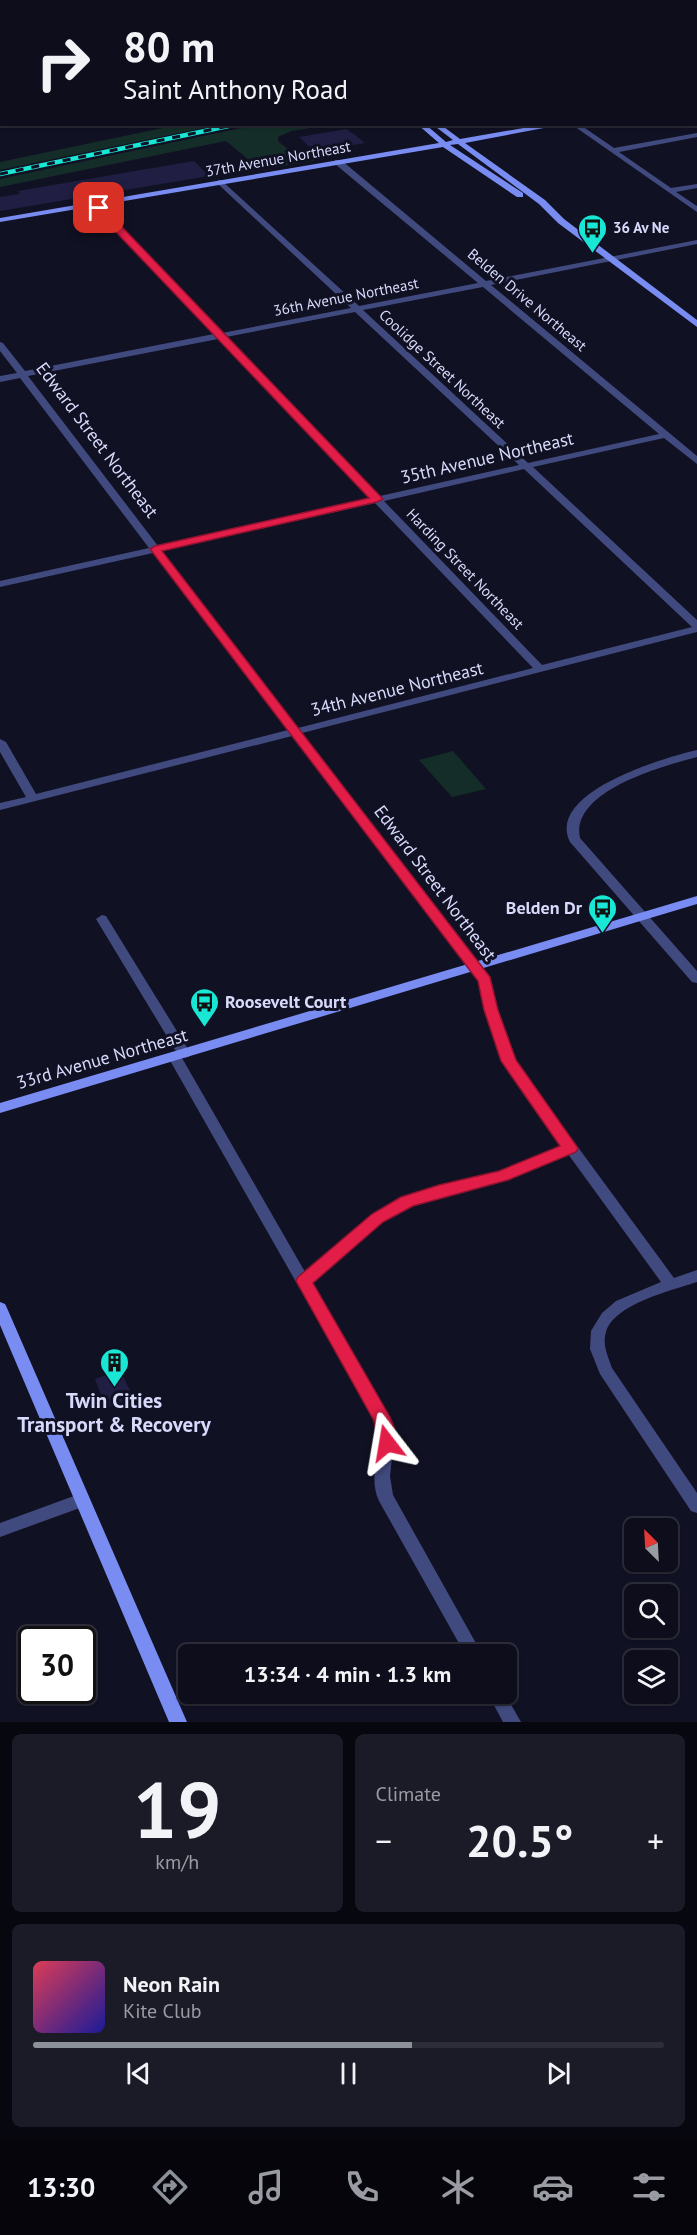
<!DOCTYPE html>
<meta charset="utf-8">
<style>
body{margin:0;font-family:"PT Sans",sans-serif;background:#1b1b28;color:#f1f3f6;height:100vh;display:flex;flex-direction:column;font-size:22px;white-space:nowrap}
*{box-sizing:border-box;margin:0}
p{font-size:20px;color:#9a9ca3}
.icon{flex:none;width:33px;height:33px;fill:none;stroke:currentColor;stroke-width:2;stroke-linecap:round;stroke-linejoin:round}
.map{position:relative;height:1722px;overflow:hidden}
.side{display:flex;flex-direction:column;gap:12px;padding:12px;background:#07070f;flex:1}
.side>*{flex:none}
.banner{position:absolute;left:0px;top:0px;width:698px;height:126px;box-shadow:0 2px 4px #0004,0 0 0 2px #2d2d3a;background:#0d0d1b;color:#f1f3f6;overflow:hidden}
.needle{width:39px;rotate:336deg}
.controls{position:absolute;left:624px;top:1518px;display:grid;gap:12px}
.controls a{display:grid;place-items:center;width:54px;height:54px;border-radius:9px;background:#0d0d1b;box-shadow:0 2px 4px #0004,0 0 0 2px #2d2d3a;font-size:30px}
.speed{position:absolute;left:18px;top:1626px;display:flex;gap:12px;font-size:30px;font-weight:700;text-align:center}
.speed>*{display:grid;place-content:center;width:78px;height:78px;border-radius:50%;background:#0d0d1b;box-shadow:0 2px 4px #0004,0 0 0 2px #2d2d3a;line-height:1}
.speed .limit{border:3px solid #111;border-radius:9px;background:#fff;color:#111}
.pin{position:absolute;display:grid;place-items:center;width:51px;height:51px;color:#fff;margin:-26px;border-radius:12px;box-shadow:0 3px 9px #0006}
.me{position:absolute;width:66px;margin:-33px;rotate:346deg;stroke-linejoin:round;filter:drop-shadow(0 0 4px #0008)}
.turn{display:flex;align-items:center;gap:21px;height:126px;padding:0 24px;font-size:27px}
.turn .icon{width:78px;height:78px;stroke-width:2.5}
.turn b{display:block;font-size:42px;line-height:51px}
.big{font-size:45px;font-weight:600;line-height:1.1}
.side .tile{flex:1;display:flex;flex-direction:column;justify-content:center;gap:9px;min-width:0;padding:0 21px;border-radius:9px;background:#1b1b28}
.side .dial{align-items:center;gap:0}
.dial b{font-size:78px;line-height:1}
.song{display:flex;align-items:center;gap:18px}
.cover{width:72px;height:72px;border-radius:9px;background:linear-gradient(135deg,hsl(350 70% 55%),hsl(240 70% 35%))}
.played{height:6px;border-radius:3px;background:linear-gradient(90deg,#8c9099 60%,#2d2d3a 60%)}
.keys{display:flex;justify-content:space-around;direction:ltr}
.heat{display:flex;justify-content:space-between;align-items:center;font-size:33px;direction:ltr}
.side .tiles{flex:1;display:grid;gap:12px;grid-template-columns:1fr 1fr}
.tile:last-child{grid-column:span 2}
.trip{position:absolute;left:178px;top:1644px;width:339px;height:60px;border-radius:9px;background:#0d0d1b;box-shadow:0 2px 4px #0004,0 0 0 2px #2d2d3a;font-weight:600;line-height:60px;text-align:center}
.tab-bar{display:flex;height:96px;justify-content:space-around;align-items:center;background:#05050b;color:#9a9ca3}
.tab-bar .icon{width:42px;height:42px}
.tab-bar .current{color:#8c9099}
.tab-bar b{font-size:27px;color:#f1f3f6}
.map>svg:first-child{display:block}
.green{fill:#152d28}
.building{fill:#201f43}
.lines{fill:none;stroke-linecap:round;stroke-linejoin:round}
.street{fill:#414a7e;fill-rule:evenodd}
.secondary{fill:#798cf1;fill-rule:evenodd}
.rail-casing{stroke:#18e7d6;stroke-width:4.5}
.rail{stroke:#111124;stroke-width:3;stroke-dasharray:8;stroke-linecap:butt}
.route{fill:#e11d48;stroke:#92132f;stroke-width:1.5}
.labels{text-anchor:middle;stroke-width:6;stroke-linejoin:round;paint-order:stroke}
.far-street-label{font-size:15px;fill:#d8dafb;stroke:#111124}
.far-poi-label{font-size:15px;font-weight:bold;fill:#d8dafb;stroke:#111124;text-anchor:start}
.street-label{font-size:18px;fill:#d8dafb;stroke:#111124}
.poi-label{font-size:18px;font-weight:bold;fill:#d8dafb;stroke:#111124;text-anchor:end}
.near-poi-label{font-size:21px;font-weight:bold;fill:#d8dafb;stroke:#111124}
</style>
<div class="map">
<svg width="697" height="1722" viewBox="0 0 697 1722">
<rect width="100%" height="100%" fill="#111124"/>
<path class="green" d="M 177,125 L 218,125 L 0,170 L 0,162 Z
M 255,125 L 331,125 L 291,131 L 278,137 L 278,141 L 295,155 L 324,159 L 261,170 L 226,141 L 0,187 L 0,179 Z
M 453,751 L 486,789 L 452,797 L 419,760 Z"/>
<path class="building" d="M 347,129 L 365,143 L 315,152 L 299,137 Z
M 194,161 L 209,176 L 0,211 L 0,197 L 20,194 L 18,191 Z
M 120,1370 L 134,1399 L 106,1408 L 95,1379 Z"/>
<g class="lines">
<path class="street" d="M 185,0 L 197,0 L 182,2 Z
M 517,0 L 524,0 L 525,2 L 518,2 Z
M 696,17 L 697,17 L 697,21 L 696,21 Z
M 0,44 L 2,44 L 2,48 L 0,48 Z
M 696,45 L 697,45 L 697,49 L 696,49 Z
M 571,124 L 579,124 L 614,148 L 697,133 L 697,137 L 619,152 L 671,188 L 697,184 L 697,188 L 676,192 L 697,206 L 697,212 Z
M 335,160 L 341,160 L 486,281 L 697,240 L 697,244 L 491,285 L 697,456 L 697,464 L 664,438 L 533,467 L 697,620 L 697,632 L 302,733 L 490,978 L 497,1010 L 514,1060 L 674,1278 L 697,1270 L 697,1282 C 673,1290 614,1304 606,1332 C 602,1345 608,1356 612,1368 L 697,1493 L 697,1513 L 691,1511 L 600,1374 L 590,1349 L 591,1331 L 602,1313 L 616,1301 L 661,1282 L 568,1154 L 507,1180 L 412,1205 L 383,1222 L 312,1283 L 395,1430 L 390,1476 L 393,1495 L 482,1654 L 465,1654 L 379,1501 C 366,1474 386,1445 374,1419 L 168,1057 L 170,1054 L 177,1053 L 96,919 L 102,915 L 106,916 L 191,1054 L 189,1057 L 182,1058 L 305,1272 L 373,1214 L 402,1197 L 439,1186 L 499,1172 L 562,1146 L 501,1061 L 485,1010 L 479,982 L 292,736 L 0,810 L 0,803 L 26,797 L 0,752 L 0,739 L 6,742 L 36,794 L 288,730 L 153,553 L 0,587 L 0,581 L 149,548 L 20,378 L 0,382 L 0,376 L 17,373 L 0,351 L 0,342 L 3,343 L 25,371 L 214,334 L 91,206 L 90,204 L 94,202 L 222,333 L 351,308 L 218,184 L 218,180 L 221,180 L 359,306 L 478,283 L 335,164 ZM 483,287 L 659,434 L 528,463 L 363,310 ZM 355,312 L 519,465 L 380,496 L 226,337 ZM 218,339 L 371,498 L 158,546 L 28,376 ZM 524,469 L 692,627 L 542,665 L 384,501 ZM 375,503 L 533,668 L 298,728 L 162,551 Z
M 697,750 L 697,757 C 663,766 570,791 580,838 L 697,971 L 697,983 L 692,982 L 570,842 C 545,792 666,757 697,750 Z
M 82,1493 L 88,1495 L 90,1500 L 88,1505 L 0,1537 L 0,1523 Z
M 488,1694 L 505,1694 L 521,1722 L 503,1722 Z"/>
<path class="secondary" d="M 243,0 L 253,2 L 244,2 Z
M 267,0 L 274,0 L 275,2 L 268,2 Z
M 696,99 L 697,99 L 697,103 L 696,103 Z
M 417,124 L 425,124 L 446,142 L 453,140 L 432,124 L 440,124 L 460,139 L 546,124 L 565,124 L 465,143 L 545,200 L 564,219 L 697,320 L 697,327 L 558,223 L 539,204 L 458,144 L 450,145 L 523,193 L 523,197 L 517,197 L 443,147 L 0,222 L 0,218 L 439,143 Z
M 697,896 L 697,904 L 0,1113 L 0,1103 Z
M 0,1302 L 5,1304 L 7,1308 L 187,1722 L 169,1722 L 0,1325 Z"/>
<defs>
<path id="rail" d="M 582,2 L 584,0
M 0,174 L 238,124"/>
</defs>
<use href="#rail" class="rail-casing"/>
<use href="#rail" class="rail"/>
</g>
<path class="route" d="M 95,206 L 102,206 L 383,499 L 377,502 L 162,551 L 490,977 L 498,1010 L 516,1060 L 578,1148 L 576,1152 L 508,1180 L 413,1206 L 383,1222 L 313,1283 L 390,1417 C 395,1428 399,1437 393,1448 L 387,1450 L 381,1448 C 376,1439 377,1429 373,1419 L 296,1281 L 298,1277 L 372,1214 L 401,1197 L 439,1185 L 499,1171 L 560,1146 L 501,1061 L 484,1010 L 478,981 L 150,549 L 155,546 L 369,498 L 95,210 Z"/>
<defs>
<symbol id="bus-pin" viewBox="-11 -11 22 30"><path d="M0 17L-7.5 6A9.5 9.5 0 1 1 7.5 6Z" fill="#18e7d6" stroke="#111124"/><path d="M-5-6H5V4H4V6H2V4H-2V6H-4V4H-5ZM-3.5-4V0h7V-4ZM-3.5 1.2v1.5H-2V1.2ZM2 1.2v1.5H3.5V1.2Z" fill="#111"/></symbol>
<symbol id="building-pin" viewBox="-11 -11 22 30"><path d="M0 17L-7.5 6A9.5 9.5 0 1 1 7.5 6Z" fill="#18e7d6" stroke="#111124"/><path d="M-4-6H4V6H1V3H-1V6H-4ZM-2.5-4.3h1.7v1.8h-1.7ZM.8-4.3h1.7v1.8H.8ZM-2.5-1h1.7V.8h-1.7ZM.8-1h1.7V.8H.8Z" fill="#111"/></symbol>
</defs>
<g fill-rule="evenodd">
<use href="#bus-pin" x="576" y="212" width="33" height="45"/>
<use href="#bus-pin" x="586" y="892" width="33" height="45"/>
<use href="#bus-pin" x="188" y="986" width="33" height="45"/>
<use href="#building-pin" x="98" y="1346" width="33" height="45"/>
</g>
<g class="labels">
<g class="far-street-label">
<text transform="translate(278 159) rotate(-10)" y="5">37th Avenue Northeast</text>
<text transform="translate(346 297) rotate(-11)" y="5">36th Avenue Northeast</text>
<text transform="translate(527 300) rotate(40)" y="5">Belden Drive Northeast</text>
<text transform="translate(442 369) rotate(43)" y="5">Coolidge Street Northeast</text>
<text transform="translate(465 569) rotate(46)" y="5">Harding Street Northeast</text>
</g>
<g class="far-poi-label">
<text x="613" y="233">36 Av Ne</text>
</g>
<g class="street-label">
<text transform="translate(97 440) rotate(53)" y="6">Edward Street Northeast</text>
<text transform="translate(487 458) rotate(-13)" y="6">35th Avenue Northeast</text>
<text transform="translate(397 689) rotate(-14)" y="6">34th Avenue Northeast</text>
<text transform="translate(435 883) rotate(53)" y="6">Edward Street Northeast</text>
<text transform="translate(102 1059) rotate(-16)" y="6">33rd Avenue Northeast</text>
</g>
<g class="poi-label">
<text x="582" y="914">Belden Dr</text>
<text x="225" y="1008" text-anchor="start">Roosevelt Court</text>
</g>
<g class="near-poi-label">
<text x="114" y="1408">Twin Cities<tspan x="114" dy="24">Transport &amp; Recovery</tspan></text>
</g>
</g>
</svg>
<div class="controls">
<a><svg class="needle" viewBox="-14 -14 28 28"><path d="M0-13l5 13h-10z" fill="#e53935"/><path d="M0 13l5-13h-10z" fill="#9a9ca3"/></svg></a>
<a><svg class="icon" aria-label="search" viewBox="0 0 24 24"><circle cx="10" cy="10" r="6"/><path d="M15 15l6 6"/></svg></a>
<a><svg class="icon" aria-label="layers" viewBox="0 0 24 24"><path d="M12 4l9 5-9 5-9-5zM3 14l9 5 9-5"/></svg></a>
</div>
<div class="speed"><div class="limit">30</div></div>
<div class="pin" style="left:99px;top:208px;background:#d93025"><svg class="icon" aria-label="arrive" viewBox="0 0 24 24"><path d="M6 21V4h12l-3 4 3 4H6"/></svg></div>
<svg class="me" style="left:387px;top:1443px" viewBox="-20 -20 40 40"><path d="M0-17L14 15 0 8-14 15z" fill="#e11d48" stroke="#fff" stroke-width="4"/></svg>
<div class="trip">13:34 · 4 min · 1.3 km</div>
<div class="banner">
<div class="turn"><svg class="icon" aria-label="right" viewBox="0 0 24 24"><path d="M7 20v-9h11M14 6l5 5-5 5"/></svg><div><b>80 m</b>Saint Anthony Road</div></div>
</div>
</div>
<section class="side">
<div class="tiles">
<div class="tile dial"><b>19</b><p>km/h</p></div>
<div class="tile"><p>Climate</p>
<div class="heat"><a>−</a><b class="big">20.5°</b><a>+</a></div>
</div>
<div class="tile">
<div class="song"><i class="cover"></i><div><b>Neon Rain</b><p>Kite Club</p></div></div>
<div class="played"></div>
<div class="keys"><svg class="icon" aria-label="previous" viewBox="0 0 24 24"><path d="M18 5L8 12l10 7zM5 5v14"/></svg><svg class="icon" aria-label="pause" viewBox="0 0 24 24"><path d="M8 5v14M16 5v14"/></svg><svg class="icon" aria-label="next" viewBox="0 0 24 24"><path d="M6 5l10 7-10 7zM19 5v14"/></svg></div>
</div>
</div>
</section>
<nav class="tab-bar">
<b>13:30</b>
<svg class="icon current" aria-label="directions" viewBox="0 0 24 24"><path d="M12 3l9 9-9 9-9-9zM9 14v-3h6M13 9l2 2-2 2"/></svg>
<svg class="icon" aria-label="music" viewBox="0 0 24 24"><path d="M9 18V5l10-2v13"/><circle cx="6" cy="18" r="3"/><circle cx="16" cy="16" r="3"/></svg>
<svg class="icon" aria-label="phone" viewBox="0 0 24 24"><path d="M5 4h4l2 5-3 2q2 4 5 5l2-3 5 2v4C11 20 4 13 5 4z"/></svg>
<svg class="icon" aria-label="climate" viewBox="0 0 24 24"><path d="M12 3v18M4 7l16 10M4 17L20 7"/></svg>
<svg class="icon" aria-label="car" viewBox="0 0 24 24"><path d="M5 17H2v-5l4-1 3-4h7l3 4 3 1v5h-3M9 17h6M6 11h13"/><circle cx="7" cy="17" r="2"/><circle cx="17" cy="17" r="2"/></svg>
<svg class="icon" aria-label="filters" viewBox="0 0 24 24"><path d="M4 7h16M4 17h16"/><circle cx="9" cy="7" r="2"/><circle cx="15" cy="17" r="2"/></svg>
</nav>
